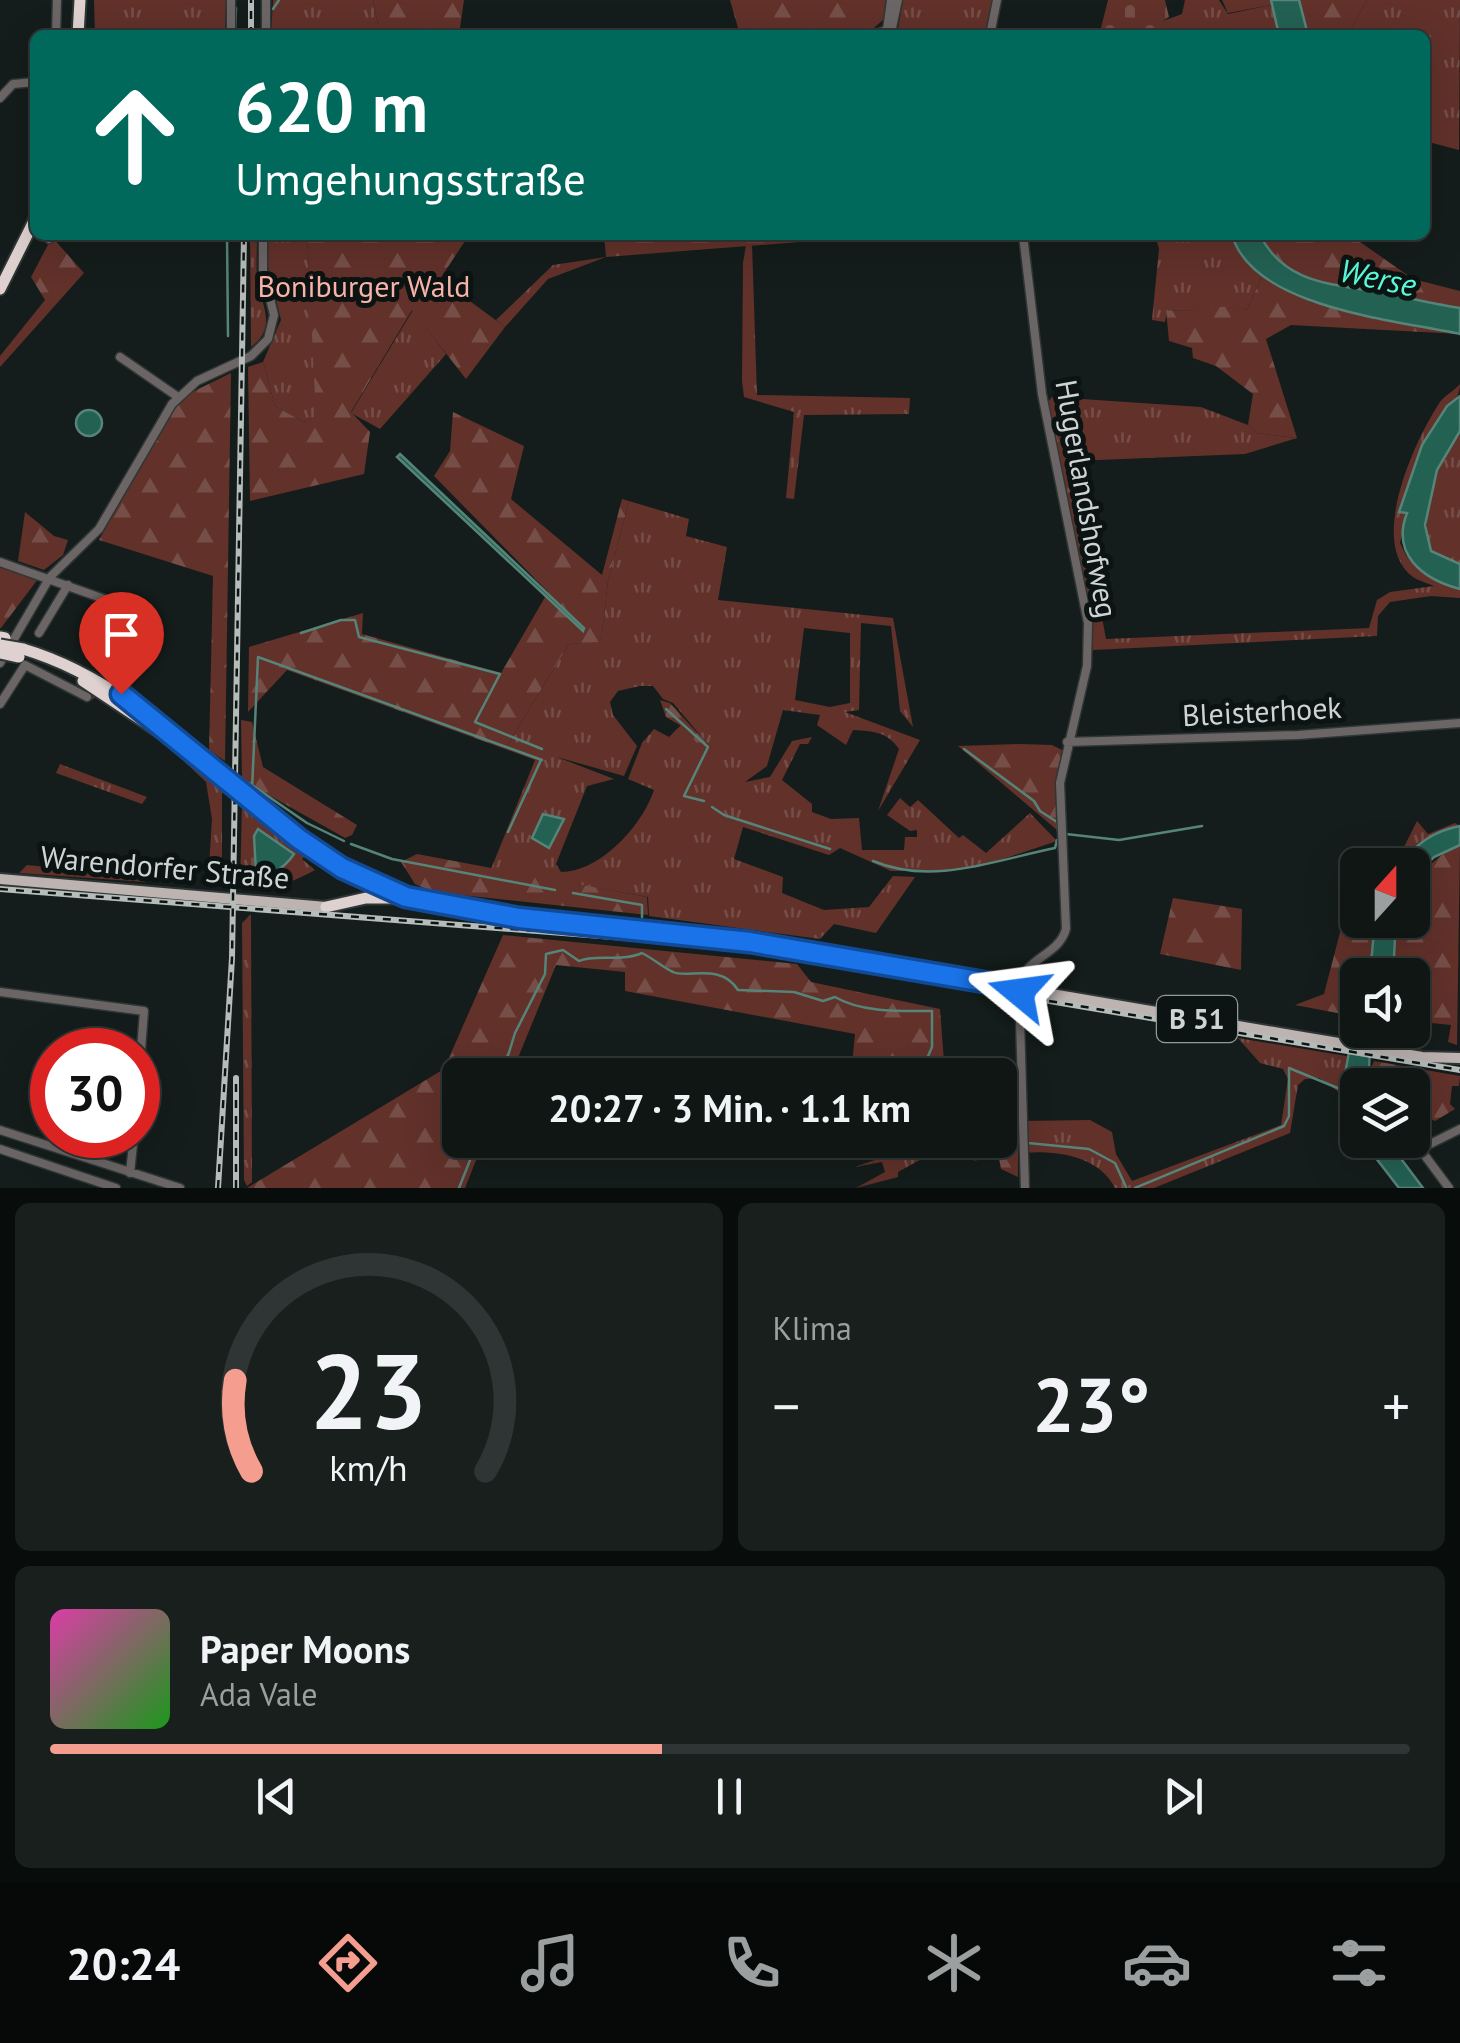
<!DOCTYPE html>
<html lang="de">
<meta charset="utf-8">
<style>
body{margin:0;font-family:"PT Sans",sans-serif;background:#181f1d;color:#f1f3f6;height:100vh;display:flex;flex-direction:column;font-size:38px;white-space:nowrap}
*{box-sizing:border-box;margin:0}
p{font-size:32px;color:#9b9fa0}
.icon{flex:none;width:55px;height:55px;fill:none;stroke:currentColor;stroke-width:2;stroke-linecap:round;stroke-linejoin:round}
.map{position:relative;height:1188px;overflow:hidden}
.panel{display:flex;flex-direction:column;gap:15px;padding:15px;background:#080c0b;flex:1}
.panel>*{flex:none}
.guide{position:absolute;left:30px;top:30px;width:1400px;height:210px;border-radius:15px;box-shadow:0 10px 40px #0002,0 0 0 2px #2f3534;background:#00695c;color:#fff;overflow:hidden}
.needle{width:65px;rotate:21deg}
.fabs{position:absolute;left:1340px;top:848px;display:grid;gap:20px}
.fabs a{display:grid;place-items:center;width:90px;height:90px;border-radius:15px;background:#0f1614;box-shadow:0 10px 40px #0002,0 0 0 2px #2f3534;font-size:50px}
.speed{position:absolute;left:30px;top:1028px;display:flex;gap:20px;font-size:50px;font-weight:700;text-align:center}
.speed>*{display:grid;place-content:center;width:130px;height:130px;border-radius:50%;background:#0f1614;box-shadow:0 10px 40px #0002,0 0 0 2px #2f3534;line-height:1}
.speed .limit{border:15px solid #d22;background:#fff;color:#111}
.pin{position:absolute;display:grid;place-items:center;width:85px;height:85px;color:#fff;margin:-102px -42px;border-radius:50% 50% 50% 0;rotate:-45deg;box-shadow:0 0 10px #0007}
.pin .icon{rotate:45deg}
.me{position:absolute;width:110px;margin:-55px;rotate:286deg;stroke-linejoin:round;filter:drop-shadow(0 0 8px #0008)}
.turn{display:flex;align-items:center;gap:35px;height:210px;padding:0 40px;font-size:45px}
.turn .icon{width:130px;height:130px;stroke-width:2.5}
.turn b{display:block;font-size:70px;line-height:85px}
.big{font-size:75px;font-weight:800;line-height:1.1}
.panel .card{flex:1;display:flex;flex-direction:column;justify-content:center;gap:15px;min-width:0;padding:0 35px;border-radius:15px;background:#181f1d}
.panel .dial{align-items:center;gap:0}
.dial svg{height:260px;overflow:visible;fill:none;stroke:#2f3534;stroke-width:7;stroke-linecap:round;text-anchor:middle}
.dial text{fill:#f1f3f6;stroke:none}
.song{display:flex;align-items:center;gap:30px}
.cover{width:120px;height:120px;border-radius:15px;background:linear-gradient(135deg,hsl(320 70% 55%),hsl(120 70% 35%))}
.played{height:10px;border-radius:5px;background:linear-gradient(90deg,#f59d8f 45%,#2f3534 45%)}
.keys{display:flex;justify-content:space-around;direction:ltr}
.heat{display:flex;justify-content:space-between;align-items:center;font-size:55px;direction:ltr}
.panel .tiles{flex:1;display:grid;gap:15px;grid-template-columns:1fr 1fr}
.card:last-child{grid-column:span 2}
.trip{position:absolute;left:442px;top:1058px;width:575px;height:100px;border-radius:15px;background:#0f1614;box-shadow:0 10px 40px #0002,0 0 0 2px #2f3534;font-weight:800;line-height:100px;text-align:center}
.dock{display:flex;height:160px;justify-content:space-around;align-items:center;background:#060908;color:#9b9fa0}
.dock .icon{width:70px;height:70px}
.dock .current{color:#f59d8f}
.dock b{font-size:45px;color:#f1f3f6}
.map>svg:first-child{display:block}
.grass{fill:url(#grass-tufts);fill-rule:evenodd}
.forest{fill:url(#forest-firs)}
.cemetery{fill:url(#cemetery-stones)}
.water{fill:#236153;stroke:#568479;stroke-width:2.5}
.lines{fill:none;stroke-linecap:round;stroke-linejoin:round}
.stream{stroke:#568479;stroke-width:2.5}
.minor-casing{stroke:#2e3735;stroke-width:11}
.major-casing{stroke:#2e3735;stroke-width:14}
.highway-casing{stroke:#2e3735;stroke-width:15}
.minor{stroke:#6b6665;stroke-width:8}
.major{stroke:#bdb3b1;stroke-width:10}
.highway{stroke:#ded1cf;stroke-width:11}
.rail-casing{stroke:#b5bcba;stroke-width:6}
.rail{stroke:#0b1412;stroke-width:2.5;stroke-dasharray:8;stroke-linecap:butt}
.highway-bridge-casing{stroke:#2e3735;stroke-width:15;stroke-linecap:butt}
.highway-bridge{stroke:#ded1cf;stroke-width:11}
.route-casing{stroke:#114b97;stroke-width:25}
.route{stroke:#1a73e8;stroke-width:18}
.labels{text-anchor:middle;stroke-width:10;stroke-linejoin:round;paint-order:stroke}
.shield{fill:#0b1412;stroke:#949a99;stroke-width:2.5}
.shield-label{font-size:28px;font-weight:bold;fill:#ced4d3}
.park-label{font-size:30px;fill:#fab3a8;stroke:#0b1412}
.street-label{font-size:30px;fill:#ced4d3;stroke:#0b1412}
.water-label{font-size:32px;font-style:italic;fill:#5bfbda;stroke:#0b1412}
</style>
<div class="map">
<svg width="1460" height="1188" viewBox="0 0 1460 1188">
<defs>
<pattern id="grass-tufts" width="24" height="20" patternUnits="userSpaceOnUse" patternTransform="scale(2.5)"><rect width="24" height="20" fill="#61312a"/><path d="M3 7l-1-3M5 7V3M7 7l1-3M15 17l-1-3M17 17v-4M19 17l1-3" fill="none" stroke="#764e48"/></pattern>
<pattern id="forest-firs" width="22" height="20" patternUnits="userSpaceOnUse" patternTransform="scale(2.5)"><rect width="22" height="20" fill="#61312a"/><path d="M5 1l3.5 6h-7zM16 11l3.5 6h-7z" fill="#764e48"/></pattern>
<pattern id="cemetery-stones" width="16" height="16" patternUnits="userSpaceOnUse" patternTransform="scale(2.5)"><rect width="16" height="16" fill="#61312a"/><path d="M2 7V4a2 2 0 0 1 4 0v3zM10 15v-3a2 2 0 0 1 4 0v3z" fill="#764e48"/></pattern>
</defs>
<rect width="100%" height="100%" fill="#141d1b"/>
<path class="grass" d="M 94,0 L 226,0 L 225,35 L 95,35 Z
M 273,0 L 373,0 L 380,35 L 271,35 Z
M 903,0 L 993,0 L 985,35 L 897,35 Z
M 1185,0 L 1219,0 L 1228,14 L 1271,5 L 1279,35 L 1157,33 L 1163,21 L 1182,14 Z
M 1367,0 L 1460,0 L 1459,150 L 1425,141 L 1425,35 L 1348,35 Z
M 250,235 L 257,235 C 257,249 256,264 257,278 C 260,304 279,326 251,347 Z
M 268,235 L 307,235 L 317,416 L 304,422 L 275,406 L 263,362 L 281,320 L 268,267 Z
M 1155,235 L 1232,235 L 1240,255 L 1262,276 L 1247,310 C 1214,302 1199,314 1167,310 L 1165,322 L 1152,320 L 1159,249 Z
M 752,244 L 757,395 L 910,398 L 909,414 L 804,415 L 794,499 L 786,498 L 794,412 L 744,397 L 742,381 L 743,263 L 746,245 Z
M 606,257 L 548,279 L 505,327 L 496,320 L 553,265 Z
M 413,310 L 446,354 L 380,429 L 351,413 Z
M 1460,384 C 1460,405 1434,426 1423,445 C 1413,462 1416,482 1403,497 L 1407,513 L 1400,543 L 1407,557 L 1428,576 L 1460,589 L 1460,598 L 1431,596 L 1390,602 L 1378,616 L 1377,636 L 1093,650 L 1093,624 L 1048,402 L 1052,397 L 1201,407 L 1248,425 L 1257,433 L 1297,438 L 1245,454 L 1073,461 L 1106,639 L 1369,628 L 1377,600 L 1390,592 L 1434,586 C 1428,583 1419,581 1413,577 C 1367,543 1415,441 1438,405 C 1443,396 1453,392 1460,384 Z
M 1460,431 L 1460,564 L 1430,550 C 1419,511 1436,463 1460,431 Z
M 629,501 L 689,519 L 686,536 L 727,547 L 718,600 L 893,618 L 913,727 L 900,711 L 891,626 L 861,623 L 859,710 L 845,712 L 920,740 L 878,811 L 899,749 C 887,732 874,731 853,730 L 846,745 L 817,725 L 820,715 L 783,710 L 767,766 L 745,782 L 770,777 L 792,741 L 812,737 L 808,744 L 800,744 L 782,780 L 812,804 L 812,812 L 831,819 L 859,818 L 862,850 L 904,850 L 905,837 L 917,837 L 917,830 L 910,831 L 887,815 L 900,798 L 910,807 L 918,800 L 959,838 L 963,835 L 986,853 L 1030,813 L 1057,841 L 979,867 L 949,871 L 891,871 L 840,848 L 829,855 L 743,827 L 734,859 L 783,877 L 782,893 L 824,910 L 869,907 L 893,876 L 915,877 L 876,933 L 834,924 L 820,939 L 649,916 L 648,897 L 491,869 L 535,760 L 505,749 L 569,644 L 601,641 L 608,581 ZM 804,628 L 850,633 L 850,703 L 830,707 L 795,700 ZM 640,686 L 653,686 L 663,699 L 673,703 L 711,748 L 709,755 L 681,725 L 669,737 L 654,729 L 642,743 L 628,779 L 654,790 C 642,826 600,872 561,872 L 556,864 L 587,786 L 614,779 L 557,757 L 624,776 L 637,746 L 613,715 L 610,702 L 618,691 Z
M 94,691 L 118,703 L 222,786 L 222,883 L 208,882 L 212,819 L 206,782 L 170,748 L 97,696 L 89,702 Z
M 60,764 L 147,797 L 142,804 L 56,773 Z
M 242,803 L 322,865 L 305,856 L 302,859 L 315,870 C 290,884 268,891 240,887 Z
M 1417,821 L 1428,834 L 1455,823 L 1460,826 L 1441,830 L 1395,865 Z
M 27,865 L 151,877 L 145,882 L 19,873 Z
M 251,914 L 252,1182 L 247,1186 L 244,1180 L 242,923 Z
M 1238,1038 L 1352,1057 L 1343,1095 L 1319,1078 L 1305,1079 L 1298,1085 L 1290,1133 L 1154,1188 L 1115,1188 C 1099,1156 1056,1150 1023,1153 L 1022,1121 L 1090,1120 L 1112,1132 L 1116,1154 L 1132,1181 L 1281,1125 L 1288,1079 L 1283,1069 L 1260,1063 Z
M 803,1140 L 857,1140 L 834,1155 Z
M 873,1140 L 914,1140 L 934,1152 L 898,1172 L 898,1177 L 856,1188 L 885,1172 L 882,1162 L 855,1167 L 875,1160 Z"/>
<path class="forest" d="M 373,0 L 464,0 L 459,35 L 380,35 Z
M 730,0 L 886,0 L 884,19 L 866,35 L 740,35 Z
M 1222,0 L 1271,0 L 1271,5 L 1228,13 Z
M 1299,0 L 1367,0 L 1348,35 L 1308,35 Z
M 307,235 L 469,235 L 440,279 L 505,327 L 466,379 L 412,310 L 351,412 L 370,432 L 364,474 L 250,501 L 248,367 L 263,362 L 275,406 L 304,422 L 316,416 Z
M 604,235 L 824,235 L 825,240 L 606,257 Z
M 1260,235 L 1350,235 L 1413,279 L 1460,291 L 1460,308 C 1432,304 1410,298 1383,293 C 1335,284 1285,285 1260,235 Z
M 52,237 L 84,273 L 0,367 L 0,356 L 45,300 L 31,277 Z
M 1262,276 L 1311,302 L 1460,334 L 1291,325 L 1266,339 L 1297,438 L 1257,433 L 1248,425 L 1253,394 L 1216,366 L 1193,358 L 1192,348 L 1169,341 L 1166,310 C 1199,314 1214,301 1247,310 Z
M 231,373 L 225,761 L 209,750 L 213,576 L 99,540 L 165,421 L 186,395 Z
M 453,412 L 524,446 L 511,499 L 602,575 L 622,499 L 629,501 L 608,581 L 601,642 L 569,644 L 505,749 L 287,670 L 248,712 L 249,647 L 363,613 L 362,634 L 501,673 L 548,592 L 434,476 L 450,451 Z
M 25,512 L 54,536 L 68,540 L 63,555 L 44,570 L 18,561 Z
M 0,567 L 38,579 L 1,628 L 0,628 Z
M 660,700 L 670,703 L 712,749 L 708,756 L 683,727 L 666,717 Z
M 241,720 L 252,722 L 263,767 L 357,825 L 352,835 L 345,838 L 242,780 Z
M 1018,744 L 1052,745 L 1062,750 L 1057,830 L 958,746 Z
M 1455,844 L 1460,845 L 1457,1045 L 1448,1042 L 1451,1025 L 1413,1021 L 1412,975 L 1393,975 L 1396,920 L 1412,920 L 1413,879 Z
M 417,854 L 647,897 L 648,915 L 433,892 L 415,884 L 401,862 Z
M 1173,898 L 1242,909 L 1241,970 L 1160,954 Z
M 1344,917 L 1375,920 L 1370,975 L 1358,975 L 1353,1016 L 1295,1005 L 1324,994 Z
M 503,935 L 797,964 L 811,982 L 940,1009 L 945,1075 L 851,1075 L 855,1034 L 625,991 L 625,972 L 556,965 L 511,1075 L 460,1075 L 460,1140 L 484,1140 L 465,1188 L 247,1188 L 444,1069 Z
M 1374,1061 L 1460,1076 L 1459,1086 L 1452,1086 L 1450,1104 L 1455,1109 L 1435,1121 L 1413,1110 L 1412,1085 L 1363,1085 Z
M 914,1140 L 970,1140 L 985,1149 L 1000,1142 L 1018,1140 L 1018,1177 L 1001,1169 L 998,1153 L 974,1159 L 963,1146 L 934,1152 Z"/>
<path class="cemetery" d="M 1108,0 L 1165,0 L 1169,17 L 1163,21 L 1159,35 L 1101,28 Z"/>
<path class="water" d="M 1271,0 L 1299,0 L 1308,35 L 1279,35 Z
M 1232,235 L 1260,235 C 1285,285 1335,284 1383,293 C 1410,298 1432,304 1460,308 L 1460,334 C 1396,320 1253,308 1232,235 Z
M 1460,396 L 1460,431 L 1437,470 L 1425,525 L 1431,551 L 1460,564 L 1460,589 C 1422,579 1391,554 1407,513 L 1399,512 L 1422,445 L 1447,406 Z
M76 423a13 13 0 1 1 26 0a13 13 0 1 1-26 0Z
M 400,454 L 584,628 L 583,631 L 397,457 Z
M 543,814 L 564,819 L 549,848 L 532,838 Z
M 1460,826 L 1460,845 L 1434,857 L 1413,879 L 1412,865 L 1400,865 C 1416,844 1433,831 1460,826 Z
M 258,829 L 294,854 C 285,867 271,878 256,873 L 254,836 Z
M 1375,920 L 1396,920 L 1393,975 L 1370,975 Z
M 1357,1009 L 1358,1030 L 1371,1030 L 1369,1068 L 1363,1085 L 1358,1085 L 1357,1135 L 1348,1121 L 1342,1090 Z
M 1362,1140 L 1387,1140 L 1423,1188 L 1399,1188 Z"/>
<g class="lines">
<path class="stream" d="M 273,9 L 279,0
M 235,32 L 236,8
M 227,235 L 228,336
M 301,633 L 341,620 L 355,620 L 359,637 L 500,674 L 475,722 L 542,749
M 666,709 L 708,747 L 684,796 L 704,801
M 964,749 L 1034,801 L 1040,811 L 1057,822 L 1058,831
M 249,783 L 307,823 L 344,841
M 252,789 L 258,657 L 542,760
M 712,807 L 724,815 L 830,849
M 508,832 L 541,760
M 1066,834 L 1119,840 L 1202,826
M 351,844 L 392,859 L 555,890
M 873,861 C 933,886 995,860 1055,848 L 1057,840
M 573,893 L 642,905 L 642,917
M 502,1075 L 515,1033 L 545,974 L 546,954 L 563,950 L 579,961 C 593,954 622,962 642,953 C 654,959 662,967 673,972 C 687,979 720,962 738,990 L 794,992 L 823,1001 L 835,997 C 862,1013 902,1011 932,1011 L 932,1047 L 920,1075
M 956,1140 L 974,1159 L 993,1158 L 1016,1144
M 1028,1143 L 1089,1149 L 1115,1163 L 1126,1187
M 459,1188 L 478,1140
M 1135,1188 L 1284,1126 L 1289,1116 L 1289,1068 L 1345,1091"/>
<defs>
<path id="minor" d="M 887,30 L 891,0
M 56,35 L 57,0
M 231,35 L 231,0
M 266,35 L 266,0
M 873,35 L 892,28 L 898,0
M 990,35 L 997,0
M 0,98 L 13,84 L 35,82
M 1023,235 L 1042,394 L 1088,623 L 1087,666 L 1060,783 L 1066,929 C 1058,957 1024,957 1019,987 L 1025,1188
M 49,239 L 53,235
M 120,357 L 178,397
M 0,562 L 152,616 L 151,623
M 39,633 L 68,585
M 0,663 L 50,577 L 99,529 L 172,404 L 197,381 L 251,356 L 268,339 L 274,315 L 263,270 L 263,235
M 0,704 L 25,665 L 87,697
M 1067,742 L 1298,735 L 1460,723
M 0,992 L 144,1011 L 138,1089
M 0,1130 L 180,1188
M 0,1149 L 116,1188
M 130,1173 L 134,1135
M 1449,1188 L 1420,1149 L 1460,1129"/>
<path id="major" d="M 0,879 L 326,907
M 539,920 L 750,942 L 1285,1034 L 1422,1057 L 1460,1058"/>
<path id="highway" d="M 78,35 L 80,0
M 0,289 L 35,219
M 0,637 L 5,638
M 23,649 C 148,686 227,796 334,864 C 396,903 468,911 539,920
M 83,681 L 155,729
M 326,907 L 366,898 L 402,898"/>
</defs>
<use href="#minor" class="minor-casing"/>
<use href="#major" class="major-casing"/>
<use href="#highway" class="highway-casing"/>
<use href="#minor" class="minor"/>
<use href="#major" class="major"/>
<use href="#highway" class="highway"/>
<defs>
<path id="rail" d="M 251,35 L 251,0
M 0,889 L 716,945 L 1460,1070
M 218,1188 L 232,958 L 244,235
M 236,1188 L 236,1078"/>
</defs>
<use href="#rail" class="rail-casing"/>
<use href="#rail" class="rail"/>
<defs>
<path id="highway-bridge" d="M 0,645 L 23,649
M 0,653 L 19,657"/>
</defs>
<use href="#highway-bridge" class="highway-bridge-casing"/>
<use href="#highway-bridge" class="highway-bridge"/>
</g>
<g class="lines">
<defs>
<path id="route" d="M 121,694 L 299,839 L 342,868 L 406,897 L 519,918 L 750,942 L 1019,988 L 1019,992"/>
</defs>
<use href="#route" class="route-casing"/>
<use href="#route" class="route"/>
</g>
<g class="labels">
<rect class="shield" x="1157" y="996" width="80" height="46" rx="8"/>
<g class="shield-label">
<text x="1197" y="1029">B 51</text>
</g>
<g class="park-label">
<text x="364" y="297">Boniburger Wald</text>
</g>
<g class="street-label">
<text transform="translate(1086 499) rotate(80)" y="10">Hugerlandshofweg</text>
<text transform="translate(1262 712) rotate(-3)" y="10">Bleisterhoek</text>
<text transform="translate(165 868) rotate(5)" y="10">Warendorfer Straße</text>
</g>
<g class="water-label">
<text transform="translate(1378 278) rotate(12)" y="11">Werse</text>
</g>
</g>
</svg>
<div class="fabs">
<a><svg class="needle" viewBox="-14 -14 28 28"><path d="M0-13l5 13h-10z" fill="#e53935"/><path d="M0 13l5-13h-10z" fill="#9b9fa0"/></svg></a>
<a><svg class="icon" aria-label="sound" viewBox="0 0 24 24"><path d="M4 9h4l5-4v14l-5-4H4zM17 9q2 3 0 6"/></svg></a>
<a><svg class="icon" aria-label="layers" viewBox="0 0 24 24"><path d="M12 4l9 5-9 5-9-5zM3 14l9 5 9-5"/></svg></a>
</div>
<div class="speed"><div class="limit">30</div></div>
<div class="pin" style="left:121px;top:694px;background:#d93025"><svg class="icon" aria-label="arrive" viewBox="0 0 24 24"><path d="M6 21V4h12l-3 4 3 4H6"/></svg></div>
<svg class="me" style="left:1019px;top:992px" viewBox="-20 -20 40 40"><path d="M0-17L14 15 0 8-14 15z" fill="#1a73e8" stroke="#fff" stroke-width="4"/></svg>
<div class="trip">20:27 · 3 Min. · 1.1 km</div>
<div class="guide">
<div class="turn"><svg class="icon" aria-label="ahead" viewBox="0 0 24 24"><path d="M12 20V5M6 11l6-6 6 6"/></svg><div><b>620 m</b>Umgehungsstraße</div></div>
</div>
</div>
<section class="panel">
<div class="tiles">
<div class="card dial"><svg viewBox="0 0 100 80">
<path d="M14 69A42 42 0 1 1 86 69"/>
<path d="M14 69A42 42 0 0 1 9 41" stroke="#f59d8f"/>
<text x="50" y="56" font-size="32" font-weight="700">23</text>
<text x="50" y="72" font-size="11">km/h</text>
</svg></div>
<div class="card"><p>Klima</p>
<div class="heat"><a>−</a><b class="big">23°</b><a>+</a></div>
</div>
<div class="card">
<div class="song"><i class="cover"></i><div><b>Paper Moons</b><p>Ada Vale</p></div></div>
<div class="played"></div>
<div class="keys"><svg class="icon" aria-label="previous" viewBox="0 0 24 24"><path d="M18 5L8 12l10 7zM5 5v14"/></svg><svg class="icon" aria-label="pause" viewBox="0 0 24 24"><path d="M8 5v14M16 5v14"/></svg><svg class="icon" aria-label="next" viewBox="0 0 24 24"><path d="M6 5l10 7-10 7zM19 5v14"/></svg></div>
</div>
</div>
</section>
<nav class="dock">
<b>20:24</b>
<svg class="icon current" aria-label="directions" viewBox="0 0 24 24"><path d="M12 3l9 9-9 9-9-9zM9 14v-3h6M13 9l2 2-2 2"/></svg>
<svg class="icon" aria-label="music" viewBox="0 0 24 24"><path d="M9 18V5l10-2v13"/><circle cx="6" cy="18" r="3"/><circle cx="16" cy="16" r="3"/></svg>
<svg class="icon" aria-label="phone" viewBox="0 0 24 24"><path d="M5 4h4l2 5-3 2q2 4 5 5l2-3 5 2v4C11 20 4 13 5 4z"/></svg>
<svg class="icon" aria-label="climate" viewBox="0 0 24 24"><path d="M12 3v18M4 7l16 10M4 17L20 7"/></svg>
<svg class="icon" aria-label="car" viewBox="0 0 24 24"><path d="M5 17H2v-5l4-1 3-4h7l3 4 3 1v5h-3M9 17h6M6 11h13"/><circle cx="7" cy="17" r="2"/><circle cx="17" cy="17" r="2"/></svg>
<svg class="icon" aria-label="filters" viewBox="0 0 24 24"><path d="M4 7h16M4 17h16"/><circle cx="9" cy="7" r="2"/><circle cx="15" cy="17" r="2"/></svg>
</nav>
